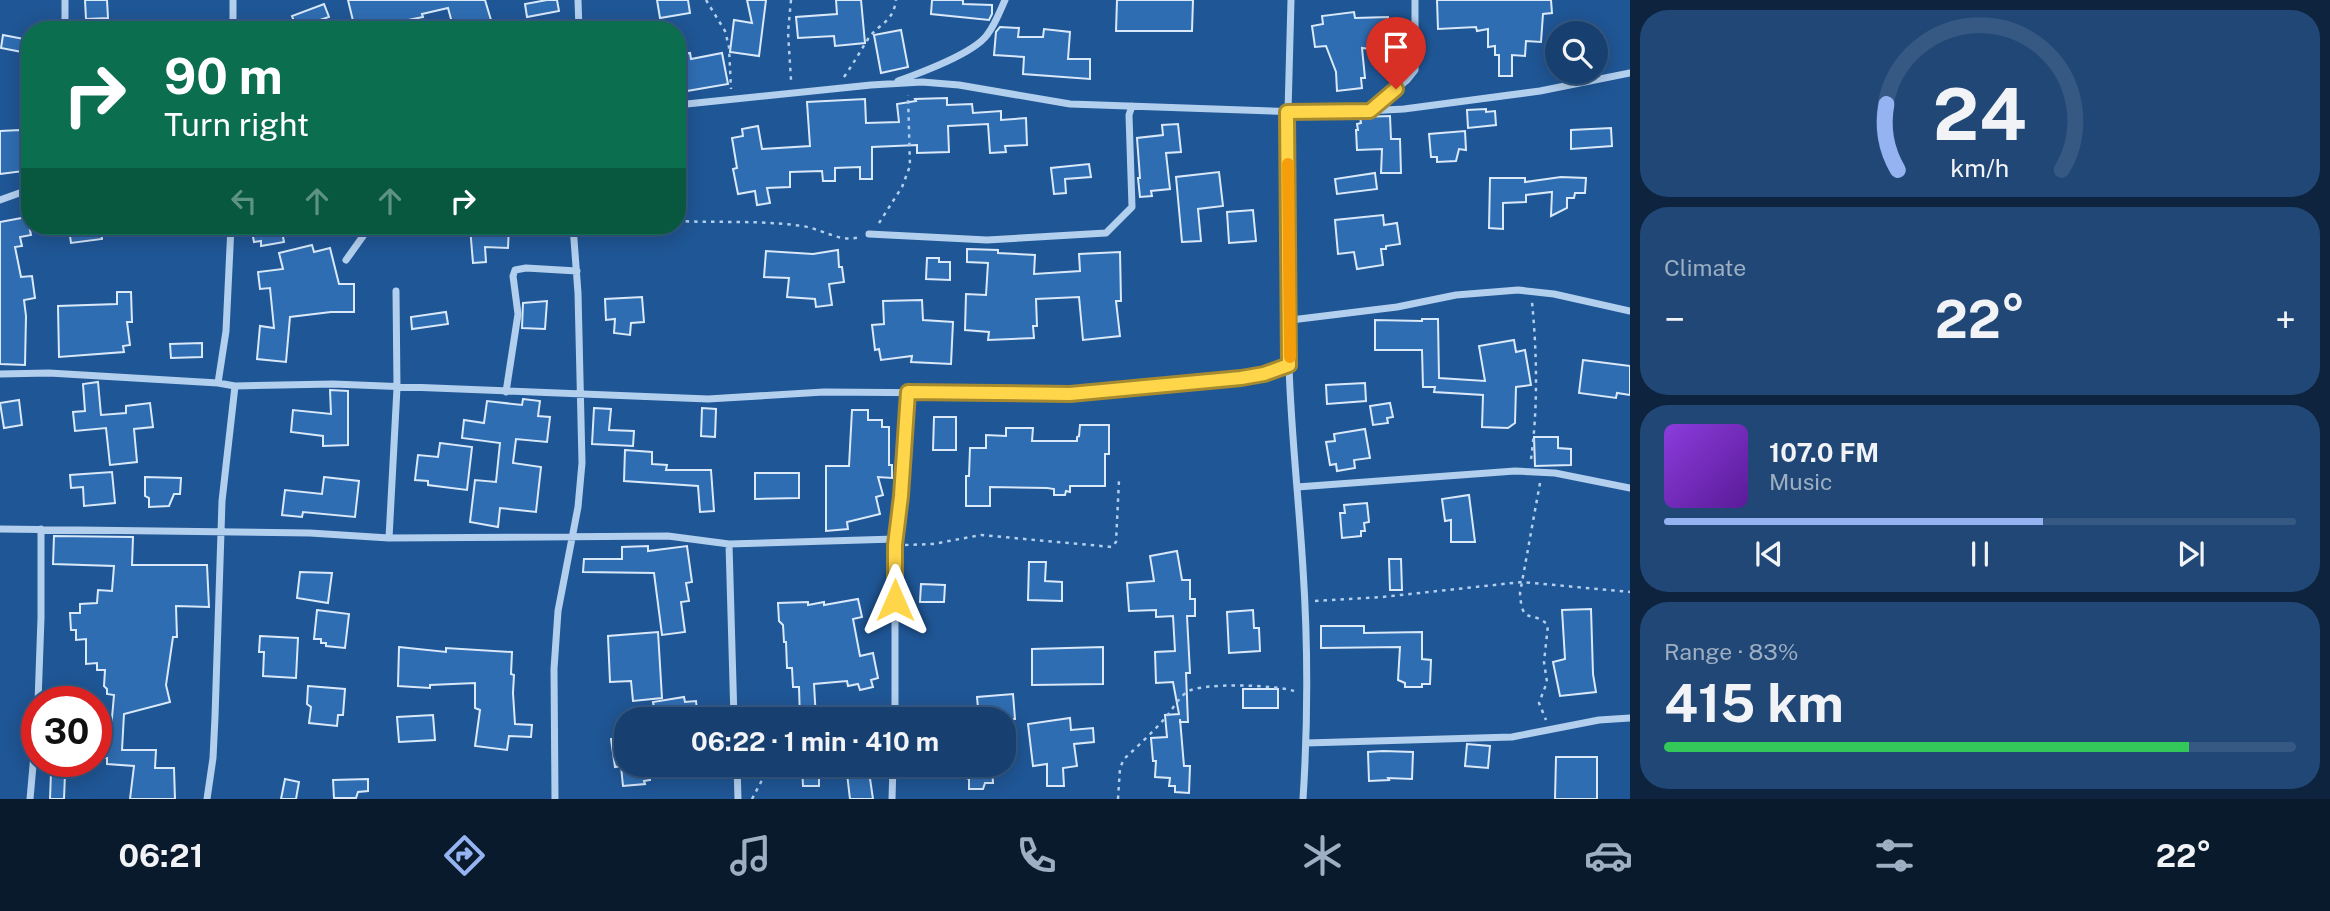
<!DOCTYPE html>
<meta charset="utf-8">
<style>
body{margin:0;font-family:"Public Sans",sans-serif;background:#204775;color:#f1f3f6;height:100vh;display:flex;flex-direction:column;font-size:26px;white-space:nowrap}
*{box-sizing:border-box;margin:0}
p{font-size:23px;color:#9eafc3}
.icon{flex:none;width:38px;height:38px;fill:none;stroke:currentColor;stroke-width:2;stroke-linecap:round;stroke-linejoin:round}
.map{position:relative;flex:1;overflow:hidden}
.drawer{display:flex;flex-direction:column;gap:10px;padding:10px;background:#0d233e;width:700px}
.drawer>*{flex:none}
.banner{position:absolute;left:21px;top:21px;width:665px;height:214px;border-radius:28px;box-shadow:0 4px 18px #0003,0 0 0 2px #365983;background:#0b6e4f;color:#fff;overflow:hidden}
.controls{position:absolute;left:1545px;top:21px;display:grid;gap:14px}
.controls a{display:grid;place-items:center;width:63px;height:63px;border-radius:50%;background:#174070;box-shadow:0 4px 18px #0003,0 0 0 2px #365983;font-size:35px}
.speed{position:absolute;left:21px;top:686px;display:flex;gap:14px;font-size:35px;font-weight:700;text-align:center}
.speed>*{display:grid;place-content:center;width:91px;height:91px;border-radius:50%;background:#174070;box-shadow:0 4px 18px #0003,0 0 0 2px #365983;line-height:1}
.speed .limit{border:10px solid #d22;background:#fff;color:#111}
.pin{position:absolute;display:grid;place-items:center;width:60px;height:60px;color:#fff;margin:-72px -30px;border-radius:50% 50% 50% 0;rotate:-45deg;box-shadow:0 0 7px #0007}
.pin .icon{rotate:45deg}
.me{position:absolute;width:77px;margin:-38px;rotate:0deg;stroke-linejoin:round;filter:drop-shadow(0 0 5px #0008)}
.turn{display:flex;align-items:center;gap:24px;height:147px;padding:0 28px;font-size:32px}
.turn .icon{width:91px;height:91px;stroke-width:2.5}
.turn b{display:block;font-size:49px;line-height:60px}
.lanes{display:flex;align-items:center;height:66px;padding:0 28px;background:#0003;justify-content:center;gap:35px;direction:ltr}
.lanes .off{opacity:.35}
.big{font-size:52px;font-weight:700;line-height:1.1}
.drawer .card{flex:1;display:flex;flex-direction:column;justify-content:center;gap:10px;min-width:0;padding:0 24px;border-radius:28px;background:#204775}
.drawer .dial{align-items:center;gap:0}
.dial svg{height:182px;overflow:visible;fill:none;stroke:#365983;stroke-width:7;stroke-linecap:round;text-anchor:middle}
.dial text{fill:#f1f3f6;stroke:none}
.song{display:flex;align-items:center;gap:21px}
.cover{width:84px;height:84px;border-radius:10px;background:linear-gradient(135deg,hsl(270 70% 55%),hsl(270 70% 35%))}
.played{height:7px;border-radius:4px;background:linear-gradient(90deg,#95b2f1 60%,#365983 60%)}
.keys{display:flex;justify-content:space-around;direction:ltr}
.heat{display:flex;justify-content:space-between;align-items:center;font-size:38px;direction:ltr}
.charge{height:10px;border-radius:5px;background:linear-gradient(90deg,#34c759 83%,#365983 0)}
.trip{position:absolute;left:614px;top:707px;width:402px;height:70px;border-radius:28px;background:#174070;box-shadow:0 4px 18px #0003,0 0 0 2px #365983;font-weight:700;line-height:70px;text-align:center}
.dock{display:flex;height:112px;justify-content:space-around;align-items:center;background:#091a2d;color:#9eafc3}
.dock .icon{width:49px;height:49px}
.dock .selected{color:#95b2f1}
.dock b{font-size:32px;color:#f1f3f6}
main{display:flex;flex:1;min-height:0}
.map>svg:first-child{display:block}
.building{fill:#2f6db2;stroke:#d9e9fa;stroke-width:2}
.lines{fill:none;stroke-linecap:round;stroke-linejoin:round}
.path{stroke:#b2cfee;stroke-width:2.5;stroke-dasharray:3.5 5;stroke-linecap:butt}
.street{stroke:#b2cfee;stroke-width:7}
.route-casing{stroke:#a68a30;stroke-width:18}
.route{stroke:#ffd54a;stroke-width:12}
.slow{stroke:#f59e0b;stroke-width:12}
</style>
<main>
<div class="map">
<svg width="1630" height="799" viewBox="0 0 1630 799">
<rect width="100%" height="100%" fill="#1f5695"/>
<path class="building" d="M 85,0 L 107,0 L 108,18 L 86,19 Z
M 348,0 L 485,0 L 494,30 L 454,30 L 448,8 L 422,14 L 423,17 L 403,21 L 405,30 L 380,30 L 378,23 L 355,29 Z
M 547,0 L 557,0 L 559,11 L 527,17 L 525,4 Z
M 657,0 L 688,0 L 690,13 L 660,18 Z
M 747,0 L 766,0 L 759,56 L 730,52 L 734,20 L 752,23 Z
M 836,0 L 861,0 L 865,43 L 835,46 L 834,36 L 798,38 L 796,17 L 837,14 Z
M 932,0 L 963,0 L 963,4 L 992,5 L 992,14 L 989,20 L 931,14 Z
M 1117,0 L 1193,0 L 1192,31 L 1116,31 Z
M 1437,0 L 1551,0 L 1552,13 L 1543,14 L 1541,42 L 1526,41 L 1525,56 L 1512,55 L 1512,76 L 1499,76 L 1499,55 L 1495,55 L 1495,46 L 1488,47 L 1488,29 L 1477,31 L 1476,27 L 1438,29 Z
M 324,4 L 329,17 L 308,24 L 310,30 L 297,30 L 292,16 Z
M 1354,12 L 1355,18 L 1388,17 L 1389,44 L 1372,44 L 1370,49 L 1362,48 L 1365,78 L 1361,78 L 1362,88 L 1337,91 L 1336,72 L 1326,46 L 1315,47 L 1312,26 L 1323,24 L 1322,16 Z
M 1000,27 L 1019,28 L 1018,37 L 1043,37 L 1044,29 L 1070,32 L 1068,59 L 1090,59 L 1090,79 L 1023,74 L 1024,57 L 994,55 L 996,32 Z
M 901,30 L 908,67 L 881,73 L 874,35 Z
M 3,35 L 24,39 L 22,52 L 1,48 Z
M 690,53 L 691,59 L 722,53 L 728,84 L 681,92 L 677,55 Z
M 947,98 L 947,105 L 972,104 L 973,113 L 1001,111 L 1001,120 L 1026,118 L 1027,145 L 1005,146 L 1006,152 L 990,153 L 988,124 L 948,126 L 949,152 L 917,153 L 917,145 L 872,147 L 872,179 L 860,179 L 860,167 L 835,168 L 835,181 L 823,181 L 822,171 L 790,172 L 790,187 L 767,188 L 770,203 L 757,205 L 755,191 L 738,194 L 733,169 L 737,168 L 732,138 L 743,136 L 742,129 L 758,126 L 762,149 L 810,146 L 807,102 L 865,99 L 866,123 L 899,122 L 897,104 L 916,101 L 915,99 Z
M 1486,109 L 1486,112 L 1495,111 L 1496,125 L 1468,128 L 1467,110 Z
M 1390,116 L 1391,139 L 1400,139 L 1401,173 L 1381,173 L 1382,149 L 1357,150 L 1356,130 L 1358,130 L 1357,124 L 1361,123 L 1360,117 Z
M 1178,124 L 1181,152 L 1166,153 L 1170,189 L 1151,191 L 1152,196 L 1140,197 L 1138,178 L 1140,178 L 1137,138 L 1163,135 L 1162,125 Z
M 1611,128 L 1612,146 L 1571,149 L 1571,130 Z
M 20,130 L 24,171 L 0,174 L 0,131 Z
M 1465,131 L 1466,150 L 1459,149 L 1456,161 L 1437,162 L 1437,157 L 1431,157 L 1429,134 Z
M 1089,164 L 1091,177 L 1065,179 L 1066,193 L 1054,194 L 1051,168 Z
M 1219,172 L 1223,206 L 1198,209 L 1201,241 L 1182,242 L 1176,177 Z
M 1375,173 L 1377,189 L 1337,194 L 1335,179 Z
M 1561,177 L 1586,178 L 1585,193 L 1575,193 L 1574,198 L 1567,198 L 1567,208 L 1551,216 L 1552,192 L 1526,195 L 1526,202 L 1503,203 L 1503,229 L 1489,228 L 1490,178 L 1525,178 L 1525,182 Z
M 1253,210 L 1256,241 L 1229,243 L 1227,212 Z
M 1383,215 L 1384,225 L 1397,223 L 1400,244 L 1386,246 L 1386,249 L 1381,249 L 1383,265 L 1357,269 L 1354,252 L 1338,254 L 1335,220 Z
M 27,217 L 31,235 L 20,237 L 22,246 L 15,247 L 21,277 L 32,276 L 35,298 L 24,300 L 26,316 L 25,365 L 0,364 L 0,222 Z
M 88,226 L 101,226 L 102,239 L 71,243 L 69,229 Z
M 251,226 L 281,226 L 284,242 L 261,246 L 261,241 L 254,242 Z
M 509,226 L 508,248 L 485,247 L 486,262 L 473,263 L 470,227 Z
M 312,245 L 314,252 L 330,248 L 339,284 L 354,284 L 354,312 L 331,312 L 290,317 L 286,362 L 257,359 L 260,326 L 274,328 L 270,288 L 260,289 L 258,272 L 283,269 L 279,253 Z
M 967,249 L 998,250 L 998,253 L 1035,255 L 1034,274 L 1080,271 L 1079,254 L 1120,252 L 1121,301 L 1116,301 L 1120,336 L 1083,340 L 1079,297 L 1036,299 L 1037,326 L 1033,326 L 1034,338 L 988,340 L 989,332 L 965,330 L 966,294 L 986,295 L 988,263 L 967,262 Z
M 838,250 L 839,267 L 842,267 L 844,282 L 829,284 L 832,305 L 816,307 L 815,299 L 787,297 L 789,278 L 764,277 L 766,251 L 813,254 Z
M 927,258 L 939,258 L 939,262 L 950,262 L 950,280 L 926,279 Z
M 117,292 L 131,292 L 132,322 L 127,322 L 130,345 L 123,346 L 124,352 L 59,357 L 58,306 L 117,304 Z
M 642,297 L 644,322 L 631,323 L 630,335 L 614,333 L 615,319 L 606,320 L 605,299 Z
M 922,300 L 923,320 L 953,322 L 951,364 L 911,362 L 912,356 L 881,360 L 879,349 L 875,350 L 872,325 L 884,324 L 883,301 Z
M 547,301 L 545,329 L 522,328 L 523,303 Z
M 446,312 L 448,324 L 412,329 L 411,317 Z
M 1422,319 L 1438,319 L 1439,378 L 1485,381 L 1479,346 L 1514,340 L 1516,352 L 1525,350 L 1531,385 L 1516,387 L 1515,423 L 1508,428 L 1482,427 L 1483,395 L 1434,392 L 1435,387 L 1423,387 L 1422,350 L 1375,350 L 1375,320 L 1422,321 Z
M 202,343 L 202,357 L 171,358 L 170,344 Z
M 1583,360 L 1630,366 L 1630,395 L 1617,393 L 1616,398 L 1579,393 Z
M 98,382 L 101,415 L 126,413 L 126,406 L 150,403 L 153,427 L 134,429 L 137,462 L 110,465 L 106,428 L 75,431 L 73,412 L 85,411 L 83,384 Z
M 1365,383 L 1366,401 L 1327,404 L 1326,385 Z
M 330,390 L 348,391 L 348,445 L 323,446 L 323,436 L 291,432 L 293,410 L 331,414 Z
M 523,399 L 540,401 L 538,416 L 550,417 L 547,442 L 516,439 L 513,463 L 541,467 L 536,512 L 500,508 L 498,527 L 470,522 L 475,480 L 496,482 L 500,443 L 462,438 L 464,420 L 484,423 L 487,401 L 522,405 Z
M 19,400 L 22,425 L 4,428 L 0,403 Z
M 1390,403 L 1393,417 L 1387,418 L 1388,423 L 1373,425 L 1370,406 Z
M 594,408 L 611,409 L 609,430 L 634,431 L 633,446 L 592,444 Z
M 702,408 L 716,409 L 715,437 L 701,436 Z
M 852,410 L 868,410 L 868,420 L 882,420 L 882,427 L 889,427 L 889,465 L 892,465 L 892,478 L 878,477 L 883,495 L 876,497 L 880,514 L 847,522 L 848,529 L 826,531 L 826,466 L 849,466 Z
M 934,417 L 956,417 L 956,450 L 933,450 Z
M 1080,425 L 1109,425 L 1109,454 L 1105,454 L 1105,486 L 1070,486 L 1070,492 L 1066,491 L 1065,495 L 1054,495 L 1054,489 L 1047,488 L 990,487 L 990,506 L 966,506 L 966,476 L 969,476 L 970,448 L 986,448 L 986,435 L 1006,436 L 1006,428 L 1033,428 L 1032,441 L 1077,441 L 1077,437 L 1079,436 Z
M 1365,429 L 1370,458 L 1354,460 L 1355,468 L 1337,471 L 1336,464 L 1330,465 L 1326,442 L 1335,441 L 1334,434 Z
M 1534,437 L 1558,437 L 1558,448 L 1571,449 L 1571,465 L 1535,466 Z
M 440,443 L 472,447 L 467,490 L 428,485 L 428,481 L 415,480 L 418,455 L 438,457 Z
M 625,450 L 652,452 L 652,464 L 667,465 L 666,470 L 711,470 L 714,511 L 700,512 L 698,486 L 624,481 Z
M 112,472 L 115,503 L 84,506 L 83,487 L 71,488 L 70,475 Z
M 755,473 L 799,473 L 799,498 L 755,499 Z
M 145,477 L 181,478 L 180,494 L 174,494 L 169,506 L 149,507 L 149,498 L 145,496 Z
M 324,477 L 359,481 L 355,517 L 303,512 L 302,517 L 282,515 L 285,490 L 322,494 Z
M 1469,495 L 1475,542 L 1451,542 L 1451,520 L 1445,521 L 1442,499 Z
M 1367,503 L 1369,522 L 1364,523 L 1365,531 L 1361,531 L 1361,536 L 1342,538 L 1340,513 L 1345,513 L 1344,505 Z
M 54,536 L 133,537 L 132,565 L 207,565 L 209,607 L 176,606 L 177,637 L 173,637 L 166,685 L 170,702 L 124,714 L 122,750 L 156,750 L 155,768 L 174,768 L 175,799 L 130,799 L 134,766 L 107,764 L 107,758 L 96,758 L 96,735 L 107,736 L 108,729 L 111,729 L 114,695 L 107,694 L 107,689 L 104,686 L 105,670 L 97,670 L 97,663 L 86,664 L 86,639 L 76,640 L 76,630 L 71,630 L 70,613 L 80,613 L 80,604 L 97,603 L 98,590 L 112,591 L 114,566 L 53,564 Z
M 648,546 L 648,551 L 687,546 L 692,582 L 686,583 L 689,601 L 681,602 L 685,632 L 662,635 L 654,573 L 583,572 L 584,559 L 622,559 L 622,547 Z
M 1177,551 L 1182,580 L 1190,580 L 1190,599 L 1195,599 L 1195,616 L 1187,616 L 1190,673 L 1186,673 L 1188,722 L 1180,722 L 1180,719 L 1184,766 L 1190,766 L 1189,793 L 1175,792 L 1175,786 L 1169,786 L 1170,778 L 1155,777 L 1156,761 L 1153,761 L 1151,738 L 1167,737 L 1165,715 L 1179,714 L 1173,682 L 1156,683 L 1155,652 L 1175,651 L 1173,616 L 1156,617 L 1156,610 L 1129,611 L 1127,583 L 1154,581 L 1150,556 Z
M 1389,559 L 1401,559 L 1402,590 L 1390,590 Z
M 1029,562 L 1046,562 L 1045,581 L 1062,582 L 1062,601 L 1028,600 Z
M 300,572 L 332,573 L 328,603 L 297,598 Z
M 921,584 L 945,585 L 944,602 L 920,602 Z
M 858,599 L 862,617 L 853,619 L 860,656 L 873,653 L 878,678 L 871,680 L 873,687 L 860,690 L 858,684 L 848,686 L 847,681 L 814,684 L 816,719 L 800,719 L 799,687 L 793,687 L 792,668 L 787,668 L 786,642 L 784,642 L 783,625 L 779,621 L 778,603 L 808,602 L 808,605 L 824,602 L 824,605 Z
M 1591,609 L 1593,674 L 1596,692 L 1560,696 L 1553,662 L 1565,659 L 1562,610 Z
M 317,610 L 349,614 L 345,648 L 326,646 L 326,643 L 321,643 L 321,639 L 314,639 Z
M 1253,610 L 1254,628 L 1259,628 L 1260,651 L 1229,653 L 1227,612 Z
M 1321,626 L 1364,626 L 1364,633 L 1422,632 L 1422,659 L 1431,660 L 1430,684 L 1422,684 L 1422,687 L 1405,687 L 1405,683 L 1398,680 L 1400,647 L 1321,648 Z
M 658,632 L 662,698 L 633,701 L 631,681 L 610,682 L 608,636 Z
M 260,636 L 298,638 L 296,678 L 263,676 L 264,652 L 259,652 Z
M 399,647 L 446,652 L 446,648 L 512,652 L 511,674 L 514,675 L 513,693 L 515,724 L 532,725 L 531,737 L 509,736 L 507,750 L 475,746 L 480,710 L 475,708 L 475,683 L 430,685 L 430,688 L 398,686 Z
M 1103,647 L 1103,684 L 1032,685 L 1032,649 Z
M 308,686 L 345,689 L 343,715 L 338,715 L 337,726 L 309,723 L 311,707 L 307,704 Z
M 1243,689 L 1278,689 L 1278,708 L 1243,708 Z
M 1013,694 L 1015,719 L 979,719 L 977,697 Z
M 684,697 L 685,702 L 696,701 L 698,719 L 656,719 L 653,702 Z
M 433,715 L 435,740 L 399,742 L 397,717 Z
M 1070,718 L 1071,730 L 1093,728 L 1094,742 L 1074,744 L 1077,766 L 1063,768 L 1064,786 L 1047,786 L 1047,764 L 1033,766 L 1028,724 Z
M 626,736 L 626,765 L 648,765 L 650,780 L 644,781 L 645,784 L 623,786 L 621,766 L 615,767 L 611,739 Z
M 1467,744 L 1490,746 L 1488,768 L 1465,766 Z
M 1383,751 L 1413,752 L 1412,779 L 1388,778 L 1389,780 L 1369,781 L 1368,752 Z
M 1556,757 L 1597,757 L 1597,799 L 1555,799 Z
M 802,765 L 819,765 L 819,786 L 803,786 Z
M 846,765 L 868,765 L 873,799 L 850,799 Z
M 962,765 L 992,765 L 993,783 L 985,783 L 983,789 L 969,789 L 969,779 L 962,776 Z
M 51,773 L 65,774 L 64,799 L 50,799 Z
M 285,779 L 299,782 L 296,799 L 281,799 Z
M 368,779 L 368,791 L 358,792 L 356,798 L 334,798 L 333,780 Z"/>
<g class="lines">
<path class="path" d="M 706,0 L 725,31 L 729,47 L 731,89
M 791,0 L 788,32 L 791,80
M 844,77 C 853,64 860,52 868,39 C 879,23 893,23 896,0
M 677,221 C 720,223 759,220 802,226 C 823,229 839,243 860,237
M 879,223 L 902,187 L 910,166 L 908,95
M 1531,459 C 1538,408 1537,353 1532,302
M 1540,483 L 1520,593 C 1522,627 1532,609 1548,625 L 1544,662 L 1547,682 L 1539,703 L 1546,720
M 905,545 L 933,544 L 981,535 L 1112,547 L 1116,542 L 1119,480
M 1315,601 L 1382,597 L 1522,582 L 1630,592
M 752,799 L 770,765
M 1118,799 L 1120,768 L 1124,759 C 1138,746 1153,732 1166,717 C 1173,709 1178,698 1187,692 C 1202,682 1276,685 1294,691"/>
<path class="street" d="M 65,0 L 65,30
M 233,0 L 233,30
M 578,0 L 579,30
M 1291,0 L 1288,112 L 1289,365 C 1291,433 1299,501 1303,569 C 1308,645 1308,722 1303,799
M 898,81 C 920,73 973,54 987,35 C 995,25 1000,11 1005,0
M 677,105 L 871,85 L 922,82 L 959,85 L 1070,104 L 1330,113 L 1404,109 L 1540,91 L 1630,73
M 1370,111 L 1407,80 L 1415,70 L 1415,0
M 0,200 L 25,191 L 30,184
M 869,234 L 987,240 L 1106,233 L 1132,207 L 1129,115 L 1132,106
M 346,260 L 366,232 L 375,226
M 1291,320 L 1397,307 L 1456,295 L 1518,290 L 1554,294 L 1630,311
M 0,374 L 49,373 L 218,383 L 235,386 L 333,384 L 708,399 L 824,392 L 1071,394 L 1241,378 L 1264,374 L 1289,365
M 218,383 L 226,331 L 231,226
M 506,392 L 518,314 L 513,276 L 515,270 L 526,268 L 577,271
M 1297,487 L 1515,471 L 1555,473 L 1630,488
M 0,529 L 310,533 L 389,538 L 668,536 L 729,544 L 895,539 L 901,496 L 907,392
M 389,538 L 397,388 L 396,291
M 729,544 L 734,719
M 38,702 L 41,618 L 41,529
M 895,719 L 895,539
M 1306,743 L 1512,737 L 1599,720 L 1630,718
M 737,765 L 738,799
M 30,799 L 37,721
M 207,799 L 213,758 L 215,717 L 222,501 L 235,386
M 555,799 L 554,669 L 558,611 L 578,507 L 582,463 L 578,293 L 573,226
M 892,799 L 893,765"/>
</g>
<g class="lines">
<defs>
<path id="route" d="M 895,600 L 895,545 L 901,496 L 908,392 L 1070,394 L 1241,378 L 1264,374 L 1289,365 L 1287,112 L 1370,111 L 1396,89"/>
</defs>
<use href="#route" class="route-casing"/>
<use href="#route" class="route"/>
<path class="slow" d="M 1288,164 L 1290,357"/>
</g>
</svg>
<div class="controls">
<a><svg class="icon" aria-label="search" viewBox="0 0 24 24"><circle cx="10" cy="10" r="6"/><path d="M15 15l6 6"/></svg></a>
</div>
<div class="speed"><div class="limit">30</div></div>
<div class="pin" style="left:1396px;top:89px;background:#d93025"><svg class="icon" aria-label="arrive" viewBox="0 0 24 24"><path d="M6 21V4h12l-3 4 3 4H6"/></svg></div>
<svg class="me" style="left:895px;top:600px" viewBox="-20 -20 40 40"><path d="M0-17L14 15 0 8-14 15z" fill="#ffd54a" stroke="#fff" stroke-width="4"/></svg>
<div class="trip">06:22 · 1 min · 410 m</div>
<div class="banner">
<div class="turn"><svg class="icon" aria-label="right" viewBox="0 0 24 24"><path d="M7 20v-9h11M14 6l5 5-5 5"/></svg><div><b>90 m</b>Turn right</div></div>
<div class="lanes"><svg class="icon off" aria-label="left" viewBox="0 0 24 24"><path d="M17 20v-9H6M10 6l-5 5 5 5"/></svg><svg class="icon off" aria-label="ahead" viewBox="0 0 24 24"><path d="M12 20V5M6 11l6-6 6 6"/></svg><svg class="icon off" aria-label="ahead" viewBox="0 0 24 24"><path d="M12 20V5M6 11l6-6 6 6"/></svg><svg class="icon" aria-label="right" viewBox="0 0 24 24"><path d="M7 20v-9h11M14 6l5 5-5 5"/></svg></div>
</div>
</div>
<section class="drawer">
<div class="card dial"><svg viewBox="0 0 100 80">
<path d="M14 69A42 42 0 1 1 86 69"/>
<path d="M14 69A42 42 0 0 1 9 40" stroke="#95b2f1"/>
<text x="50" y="56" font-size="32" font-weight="700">24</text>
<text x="50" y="72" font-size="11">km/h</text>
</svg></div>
<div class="card"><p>Climate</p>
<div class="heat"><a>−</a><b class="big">22°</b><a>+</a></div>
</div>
<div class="card">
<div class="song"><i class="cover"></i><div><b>107.0 FM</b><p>Music</p></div></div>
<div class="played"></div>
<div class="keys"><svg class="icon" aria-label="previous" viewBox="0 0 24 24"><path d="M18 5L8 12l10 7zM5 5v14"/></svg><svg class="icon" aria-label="pause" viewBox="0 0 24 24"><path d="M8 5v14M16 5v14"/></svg><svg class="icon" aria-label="next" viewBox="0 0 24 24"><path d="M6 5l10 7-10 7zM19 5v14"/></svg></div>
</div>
<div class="card"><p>Range · 83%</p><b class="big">415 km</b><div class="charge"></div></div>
</section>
</main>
<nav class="dock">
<b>06:21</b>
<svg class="icon selected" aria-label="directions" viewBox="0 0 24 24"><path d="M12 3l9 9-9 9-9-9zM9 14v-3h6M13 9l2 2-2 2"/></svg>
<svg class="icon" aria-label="music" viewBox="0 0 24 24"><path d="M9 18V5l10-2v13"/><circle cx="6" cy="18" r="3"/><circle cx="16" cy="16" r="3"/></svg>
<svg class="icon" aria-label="phone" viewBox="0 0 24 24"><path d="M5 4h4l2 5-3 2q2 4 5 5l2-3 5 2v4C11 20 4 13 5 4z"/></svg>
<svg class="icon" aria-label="climate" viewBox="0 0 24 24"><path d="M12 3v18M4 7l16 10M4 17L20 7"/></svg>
<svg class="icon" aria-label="car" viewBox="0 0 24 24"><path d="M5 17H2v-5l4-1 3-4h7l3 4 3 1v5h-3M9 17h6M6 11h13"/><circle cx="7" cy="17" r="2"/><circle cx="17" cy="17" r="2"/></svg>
<svg class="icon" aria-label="filters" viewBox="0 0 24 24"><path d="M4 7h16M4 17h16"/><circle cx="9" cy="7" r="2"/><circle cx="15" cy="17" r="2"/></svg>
<b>22°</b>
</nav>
